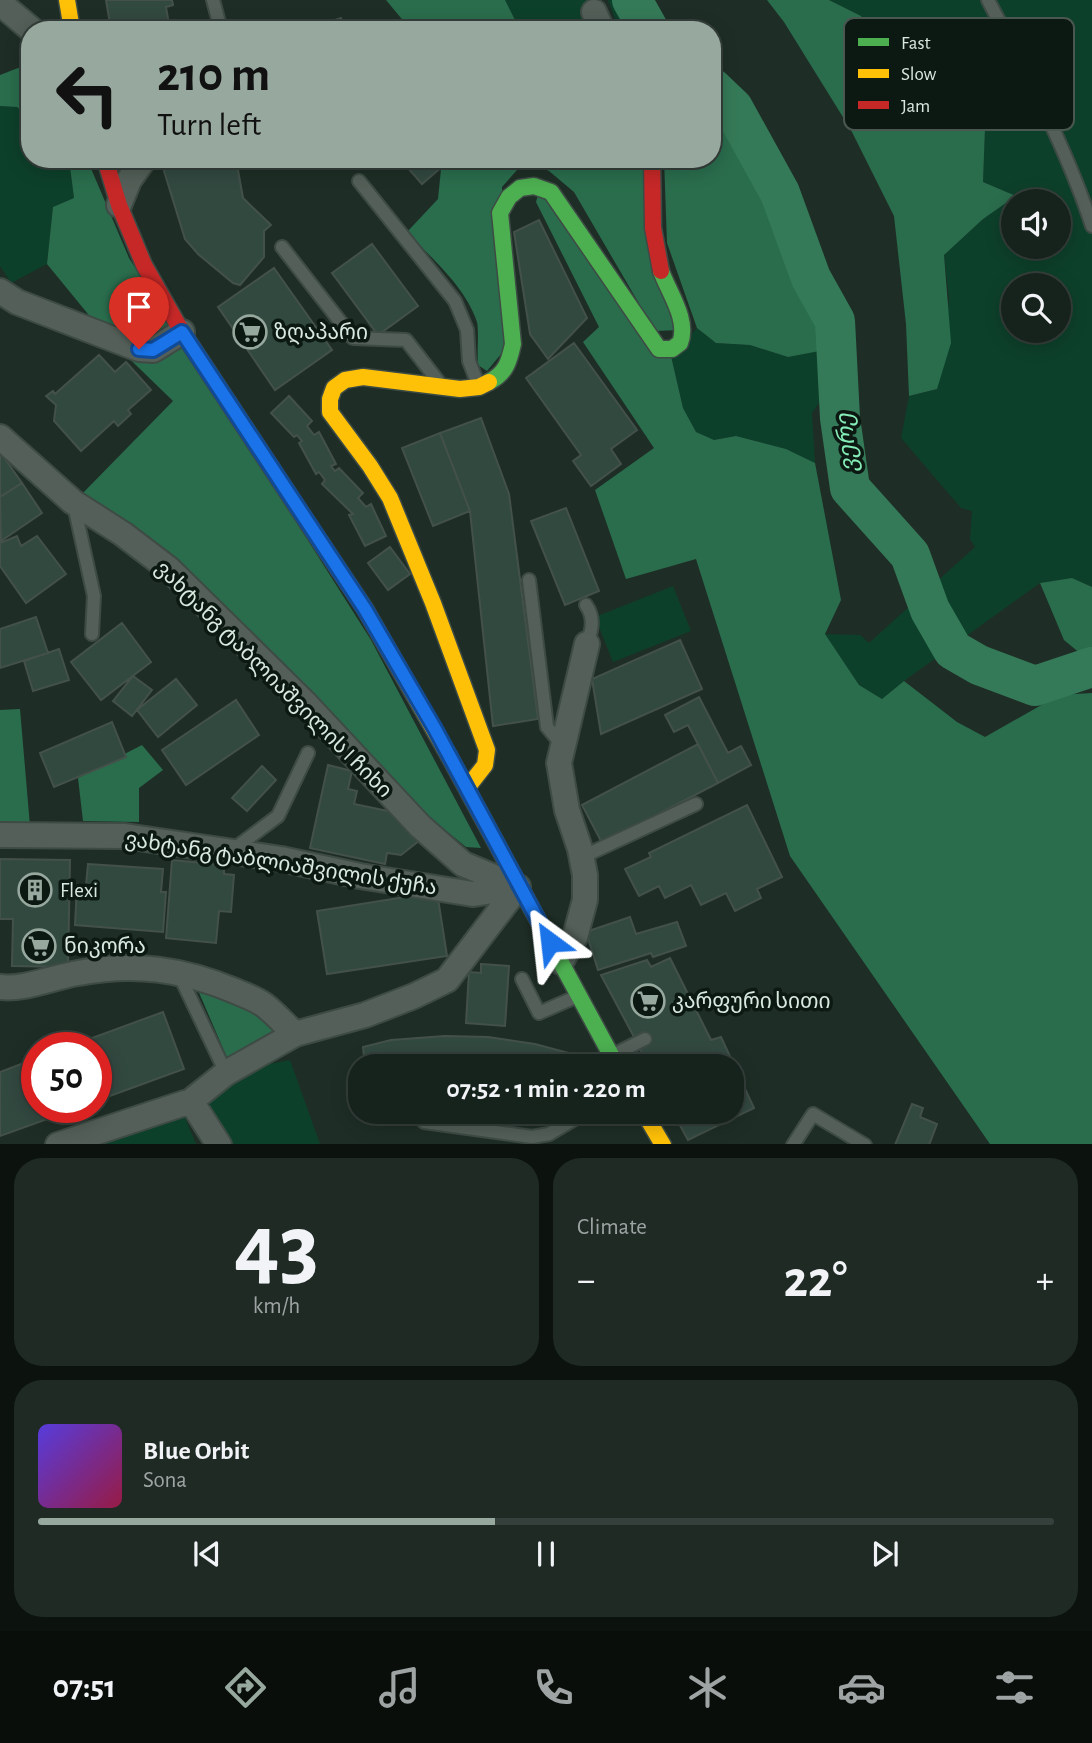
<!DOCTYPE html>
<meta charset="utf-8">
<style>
body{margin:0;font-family:"Alegreya Sans","Noto Sans Georgian",sans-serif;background:#1f2a25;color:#f1f3f6;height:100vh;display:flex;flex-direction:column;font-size:26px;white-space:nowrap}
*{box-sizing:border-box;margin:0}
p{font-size:23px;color:#9ea4a3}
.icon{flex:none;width:38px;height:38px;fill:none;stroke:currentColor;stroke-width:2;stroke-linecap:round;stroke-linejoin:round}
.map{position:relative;height:1144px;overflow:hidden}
.side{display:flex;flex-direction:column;gap:14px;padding:14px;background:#0c130f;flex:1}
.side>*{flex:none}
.banner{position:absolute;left:21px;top:21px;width:700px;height:147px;border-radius:28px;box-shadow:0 4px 18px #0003,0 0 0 2px #353f3b;background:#97a89e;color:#111;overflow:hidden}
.controls{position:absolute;left:1001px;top:189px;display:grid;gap:14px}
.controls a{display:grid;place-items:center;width:70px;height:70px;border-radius:50%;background:#16221c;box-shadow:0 4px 18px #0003,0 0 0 2px #353f3b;font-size:35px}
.speed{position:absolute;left:21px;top:1032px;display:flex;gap:14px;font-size:35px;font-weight:700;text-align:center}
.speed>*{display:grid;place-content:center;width:91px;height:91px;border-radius:50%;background:#16221c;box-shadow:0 4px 18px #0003,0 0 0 2px #353f3b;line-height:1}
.speed .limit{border:10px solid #d22;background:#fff;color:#111}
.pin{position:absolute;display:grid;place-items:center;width:60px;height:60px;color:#fff;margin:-72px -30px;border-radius:50% 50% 50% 0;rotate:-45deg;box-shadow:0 0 7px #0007}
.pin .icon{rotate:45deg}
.me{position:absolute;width:77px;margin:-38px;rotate:330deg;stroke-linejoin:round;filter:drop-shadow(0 0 5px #0008)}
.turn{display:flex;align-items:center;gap:24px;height:147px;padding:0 21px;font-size:32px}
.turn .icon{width:91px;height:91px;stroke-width:2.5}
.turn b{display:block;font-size:49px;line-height:60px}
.big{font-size:52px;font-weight:700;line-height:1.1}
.side .widget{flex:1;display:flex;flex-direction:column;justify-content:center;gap:10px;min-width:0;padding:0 24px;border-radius:28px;background:#1f2a25}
.side .dial{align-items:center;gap:0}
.dial b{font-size:91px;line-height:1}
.song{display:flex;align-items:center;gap:21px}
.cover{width:84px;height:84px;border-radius:10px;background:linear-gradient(135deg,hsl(250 70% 55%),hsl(340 70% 35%))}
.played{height:7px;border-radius:4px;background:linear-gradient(90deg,#97a89e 45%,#353f3b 45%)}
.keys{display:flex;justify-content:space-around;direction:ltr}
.heat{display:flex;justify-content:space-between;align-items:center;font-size:38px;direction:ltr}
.side .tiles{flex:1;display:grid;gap:14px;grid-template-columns:1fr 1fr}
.widget:last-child{grid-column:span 2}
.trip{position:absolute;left:348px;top:1054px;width:396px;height:70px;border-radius:28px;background:#16221c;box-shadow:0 4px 18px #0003,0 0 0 2px #353f3b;font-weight:700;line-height:70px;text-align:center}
.dock{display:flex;height:112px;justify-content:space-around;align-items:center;background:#090e0b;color:#9ea4a3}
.dock .icon{width:49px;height:49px}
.dock .selected{color:#97a89e}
.dock b{font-size:32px;color:#f1f3f6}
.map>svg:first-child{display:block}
.green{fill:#0d402a;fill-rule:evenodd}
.forest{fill:#2a6d4d}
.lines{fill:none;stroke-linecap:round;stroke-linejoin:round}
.river{stroke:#357a58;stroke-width:40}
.building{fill:#324940;stroke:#43514a;stroke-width:2}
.lane-casing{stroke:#3e4b45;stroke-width:16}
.street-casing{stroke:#3e4b45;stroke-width:28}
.fast-casing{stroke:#3e4b45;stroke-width:19}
.slow-casing{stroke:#3e4b45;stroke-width:19}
.jam-casing{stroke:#3e4b45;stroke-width:19}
.lane{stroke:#535f58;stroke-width:12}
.street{stroke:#535f58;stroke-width:24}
.fast{stroke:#4caf50;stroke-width:16}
.slow{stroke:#ffc107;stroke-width:16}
.jam{stroke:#c62828;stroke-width:16}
.route-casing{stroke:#114b97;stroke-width:18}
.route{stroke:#1a73e8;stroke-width:12}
.labels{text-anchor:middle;stroke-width:7;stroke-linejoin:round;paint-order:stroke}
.poi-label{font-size:21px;fill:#d8e9df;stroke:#0c1912;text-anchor:start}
.street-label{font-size:21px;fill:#d8e9df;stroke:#0c1912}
.water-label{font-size:23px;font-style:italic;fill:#86edb8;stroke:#0c1912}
.key{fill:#0c1912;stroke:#495750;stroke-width:2}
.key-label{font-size:19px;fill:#d8e9df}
</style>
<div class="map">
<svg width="1092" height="1145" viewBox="0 0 1092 1145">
<rect width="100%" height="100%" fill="#1e2e26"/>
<path class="green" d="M 505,0 L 586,0 L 597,30 L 520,30 Z
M 608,0 L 621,0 L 639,30 L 619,30 Z
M 829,0 L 1092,0 L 1092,587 L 1072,578 L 1040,583 L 904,681 L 882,699 L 859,685 L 825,634 L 860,635 L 869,643 L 975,547 L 970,539 L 972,511 L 961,508 L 901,438 L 909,396 L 937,389 L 949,299 L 944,255 L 983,219 L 1016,196 L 983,182 L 986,101 L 953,84 L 913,95 L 883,60 L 861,16 ZM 1013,201 L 1059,201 L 1059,247 L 1013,247 ZM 1013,285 L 1059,285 L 1059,331 L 1013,331 Z
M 0,106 L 17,107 L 30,118 L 30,159 L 69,159 L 74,198 L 53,207 L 47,264 L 11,283 L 0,266 Z
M 826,327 L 828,363 L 833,383 L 812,413 L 815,463 L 786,449 L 736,436 L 714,440 L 696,432 L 683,408 L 671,356 L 697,328 L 716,343 L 750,345 L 788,357 L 824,350 Z
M 673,586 L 691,631 L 613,662 L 595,617 Z
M 290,1060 L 320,1144 L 223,1144 L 206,1099 L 228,1072 Z
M 183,1113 L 196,1144 L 99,1145 Z"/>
<path class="forest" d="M 386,0 L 505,0 L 520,30 L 411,30 Z
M 767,0 L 829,0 L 861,16 L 883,60 L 913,95 L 953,84 L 986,101 L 983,182 L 1016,196 L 983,219 L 944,255 L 951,343 L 937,389 L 909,396 L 906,324 L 894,216 L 851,130 L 784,22 Z
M 18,68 L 30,70 L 30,118 L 17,107 L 0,106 L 0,75 Z
M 712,123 L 750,150 L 765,185 L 793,283 L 826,327 L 825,350 L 788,357 L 750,345 L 716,343 L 697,328 L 667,243 L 664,159 L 712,159 Z
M 69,159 L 87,159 L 129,258 L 371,640 L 481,848 L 466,847 L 428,816 L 321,709 L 80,496 L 173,401 L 106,336 L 47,264 L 53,207 L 74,198 Z
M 442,159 L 648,159 L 679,330 L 655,331 L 574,192 L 549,171 L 532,163 L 517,170 L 502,187 L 506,348 L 487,371 L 478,365 C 477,354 479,330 477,322 C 465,286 432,259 407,232 L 438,199 Z
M 539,191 L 671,356 L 683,408 L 696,432 L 714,440 L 736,436 L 786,449 L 815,463 L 841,600 L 825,634 L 859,685 L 882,699 L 904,681 L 957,722 L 985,737 L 1059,695 L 1092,693 L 1092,1144 L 990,1144 L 790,856 L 696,559 L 626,579 L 595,490 L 654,448 L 583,342 L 599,327 L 536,202 Z
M 1072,578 L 1092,587 L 1092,652 L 1081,654 L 1064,640 L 1040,583 Z
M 20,709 L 30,826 L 0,826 L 0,710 Z
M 142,745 L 163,770 L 139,788 L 139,822 L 83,821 L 78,778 Z
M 194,981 L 268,1016 L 285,1049 L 228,1060 Z"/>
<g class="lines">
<path class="river" d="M 632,0 L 649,30
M 712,88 L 733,108 L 780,193 L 811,278 L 835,321 L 840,418 L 850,488 L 910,555 L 930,610 L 953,650 L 979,665 L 1035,686 L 1092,667"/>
</g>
<path class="building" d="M 106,0 L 172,0 L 173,5 L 166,7 L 170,30 L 111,30 Z
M 341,18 L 345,30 L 310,30 L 310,28 Z
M 170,159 L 236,159 L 243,198 L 271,225 L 264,231 L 264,257 L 240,285 L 233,283 L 198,254 L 185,239 L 164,171 Z
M 400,159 L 451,159 L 422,184 Z
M 539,220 L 587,318 L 548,359 L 530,334 L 514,232 Z
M 372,244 L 418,306 L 378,335 L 332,273 Z
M 274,268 L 332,350 L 275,390 L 218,307 Z
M 574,343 L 637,430 L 611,449 L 621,464 L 591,486 L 573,461 L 581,455 L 526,378 Z
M 99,355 L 115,372 L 126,362 L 151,390 L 128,410 L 131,414 L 118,426 L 114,421 L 81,451 L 54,421 L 56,405 L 46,396 L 53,391 L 55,394 Z
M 289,396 L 312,421 L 307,426 L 314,435 L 319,432 L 336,464 L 331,466 L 335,471 L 339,468 L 363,493 L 358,498 L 366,507 L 371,504 L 386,536 L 365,546 L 349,515 L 353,514 L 322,484 L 325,480 L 319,472 L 316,474 L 299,443 L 302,441 L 297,435 L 294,437 L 271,413 Z
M 481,418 L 509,494 L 538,719 L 493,726 L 470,511 L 440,433 Z
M 440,433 L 470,511 L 433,526 L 402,448 Z
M 0,452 L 22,483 L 0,497 Z
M 22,483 L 42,513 L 1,541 L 0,497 Z
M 566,508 L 599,591 L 565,605 L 531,521 Z
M 17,536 L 21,546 L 37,536 L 66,574 L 26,603 L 0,566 L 0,543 Z
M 390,547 L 410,574 L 388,590 L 368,563 Z
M 36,617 L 48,653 L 0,668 L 0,629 Z
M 122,623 L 151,662 L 101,700 L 71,662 Z
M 680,640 L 702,689 L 601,734 L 592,679 Z
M 59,649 L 69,680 L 33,691 L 24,661 Z
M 133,676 L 152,690 L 132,716 L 113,701 Z
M 176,679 L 197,705 L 158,737 L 137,710 Z
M 699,697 L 728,753 L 741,746 L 751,765 L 718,783 L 688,725 L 674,732 L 665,715 Z
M 236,700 L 259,735 L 186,785 L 162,750 Z
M 112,722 L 126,757 L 54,787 L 40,753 Z
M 698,744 L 718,783 L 602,843 L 582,805 Z
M 328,765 L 352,771 L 348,789 L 357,791 L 354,804 L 402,814 L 420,840 L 401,855 L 387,853 L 385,864 L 310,848 Z
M 262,766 L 276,780 L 247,811 L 232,798 Z
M 747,805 L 782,877 L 757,889 L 761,898 L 735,911 L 726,893 L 701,905 L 691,885 L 665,898 L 659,886 L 639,896 L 625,869 L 651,857 L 649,853 Z
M 0,859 L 70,860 L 68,967 L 12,966 L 13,919 L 0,919 Z
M 172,860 L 224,865 L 224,874 L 234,875 L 231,912 L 219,911 L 216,943 L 166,938 Z
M 88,864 L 163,869 L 161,892 L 166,892 L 163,932 L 75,925 L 77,885 L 86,885 Z
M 437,892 L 447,956 L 327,974 L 317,911 Z
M 630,917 L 636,934 L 677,922 L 686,946 L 653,957 L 651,953 L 598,970 L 586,932 Z
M 670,958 L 711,1040 L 721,1037 L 754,1108 L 688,1140 L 672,1111 L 732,1111 L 732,1066 L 649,1066 L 640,1049 L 648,1045 L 642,1033 L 634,1037 L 601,975 L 647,960 L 651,967 Z
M 481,964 L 509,966 L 505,1026 L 466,1023 L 469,972 L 481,973 Z
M 163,1012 L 184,1069 L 96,1101 L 96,1048 L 65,1048 Z
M 445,1036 L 488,1037 L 535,1044 L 572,1054 L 583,1066 L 365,1066 L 363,1047 L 391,1040 Z
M 37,1058 L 37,1108 L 78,1108 L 0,1136 L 0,1072 Z
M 912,1104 L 923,1108 L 920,1117 L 937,1124 L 929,1145 L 895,1145 Z
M 485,1111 L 573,1111 L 553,1125 Z"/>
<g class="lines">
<defs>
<path id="lane" d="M 213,0 L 221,30
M 988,0 C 1027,74 1066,147 1092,226
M 359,181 L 455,301 L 467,330 L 469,361 L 478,384
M 282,247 L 353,338 L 406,340 L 438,381
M 74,505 L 94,596 L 92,634
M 529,580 L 547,727 L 562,745
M 586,605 C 595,618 592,630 587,644
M 234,849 L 278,816 L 308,753
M 582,857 L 696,804
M 178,972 L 226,1073
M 522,979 L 539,1013 L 578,996
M 611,1056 L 645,1039
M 424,1122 L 532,1137 L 549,1134 L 588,1111
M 793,1145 L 813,1114 L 865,1145"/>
<path id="street" d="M 0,3 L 32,30
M 594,12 L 602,30
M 119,205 L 129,180 L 144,159
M 0,291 L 17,302 L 139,349 L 153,350 L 182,332
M 0,437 L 73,502 L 123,534 L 169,569 L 305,703 L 420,826 L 463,864 L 518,887
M 0,835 L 125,836 L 281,859 L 360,876 L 473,894 L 518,887
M 561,962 L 575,937 L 585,900 L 585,875 L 580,849 L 567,810 L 559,763 L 587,644
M 0,987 C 25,990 53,977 78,973 C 135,962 182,969 235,991 C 244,995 256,999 264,1005 C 275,1013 285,1025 295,1034
M 191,1101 L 219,1145
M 58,1145 L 191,1101 L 226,1073 L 295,1034 L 365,1015 L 414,996 L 447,980 L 518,887"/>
<path id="fast" d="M 489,382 C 506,373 509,362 513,344 L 500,213 L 509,197 L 520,188 L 534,186 L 551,192 L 659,349 L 672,349 L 680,343 C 689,320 669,293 661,271
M 449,756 L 617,1066"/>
<path id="slow" d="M 67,0 L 72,30
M 309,525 L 365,609 L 449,756
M 467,788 L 485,765 L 487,750 L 433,603 L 390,498 L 370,466 L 330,412 L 330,399 L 334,388 L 345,380 L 363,377 L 460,389 L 479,387 L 489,382
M 643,1111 L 663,1145"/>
<path id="jam" d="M 105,159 L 119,205 L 144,265 L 182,332 L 309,525
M 652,159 L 653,228 L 661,271"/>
</defs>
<use href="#lane" class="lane-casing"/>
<use href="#street" class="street-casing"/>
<use href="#fast" class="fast-casing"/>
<use href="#slow" class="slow-casing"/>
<use href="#jam" class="jam-casing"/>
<use href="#lane" class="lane"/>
<use href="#street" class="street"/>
<use href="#fast" class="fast"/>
<use href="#slow" class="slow"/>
<use href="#jam" class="jam"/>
</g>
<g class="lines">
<defs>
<path id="route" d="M 139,349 L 153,350 L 182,332 L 365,609 L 435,729 L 550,942"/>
</defs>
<use href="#route" class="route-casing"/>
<use href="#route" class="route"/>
</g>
<defs>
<symbol id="supermarket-ring" viewBox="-11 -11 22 22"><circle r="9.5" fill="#0c1912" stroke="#97a89e" stroke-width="1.5"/><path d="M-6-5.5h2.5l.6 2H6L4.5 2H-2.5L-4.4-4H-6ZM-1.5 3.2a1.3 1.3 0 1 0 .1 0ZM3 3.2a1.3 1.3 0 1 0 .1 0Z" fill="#97a89e"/></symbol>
<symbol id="building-ring" viewBox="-11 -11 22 22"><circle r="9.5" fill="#0c1912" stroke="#97a89e" stroke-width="1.5"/><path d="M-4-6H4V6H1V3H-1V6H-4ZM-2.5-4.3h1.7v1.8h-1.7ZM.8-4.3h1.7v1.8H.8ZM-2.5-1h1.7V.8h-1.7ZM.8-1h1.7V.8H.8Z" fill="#97a89e"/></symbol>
</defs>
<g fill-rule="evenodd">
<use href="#supermarket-ring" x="231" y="313" width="38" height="38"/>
<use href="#building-ring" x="16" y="871" width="38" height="38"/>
<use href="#supermarket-ring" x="20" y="927" width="38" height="38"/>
<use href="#supermarket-ring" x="629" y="982" width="38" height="38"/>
</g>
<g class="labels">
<g class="poi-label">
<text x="274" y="339">ზღაპარი</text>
<text x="60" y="897">Flexi</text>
<text x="64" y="953">ნიკორა</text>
<text x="672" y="1008">კარფური სითი</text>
</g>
<g class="street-label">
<text transform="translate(274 679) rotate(45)" y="7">ვახტანგ ტაბლიაშვილის I ჩიხი</text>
<text transform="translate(281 863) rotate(9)" y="7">ვახტანგ ტაბლიაშვილის ქუჩა</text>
</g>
<g class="water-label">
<text transform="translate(846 443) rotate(-95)" y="8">ვერე</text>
</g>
</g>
<rect x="844" y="18" width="230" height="112" rx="10" class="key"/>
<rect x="858" y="38" width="31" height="8" fill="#4caf50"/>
<rect x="858" y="69" width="31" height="9" fill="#ffc107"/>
<rect x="858" y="101" width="31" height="8" fill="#c62828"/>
<g class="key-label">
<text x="901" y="49">Fast</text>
<text x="901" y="80">Slow</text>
<text x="901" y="112">Jam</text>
</g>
</svg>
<div class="controls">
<a><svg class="icon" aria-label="sound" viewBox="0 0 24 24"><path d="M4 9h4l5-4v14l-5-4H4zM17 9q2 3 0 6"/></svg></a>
<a><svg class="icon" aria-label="search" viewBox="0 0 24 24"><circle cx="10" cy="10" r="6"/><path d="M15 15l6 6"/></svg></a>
</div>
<div class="speed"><div class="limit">50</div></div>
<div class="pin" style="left:139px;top:349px;background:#d93025"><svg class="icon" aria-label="arrive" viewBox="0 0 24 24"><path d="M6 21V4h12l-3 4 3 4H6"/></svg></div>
<svg class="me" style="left:550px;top:942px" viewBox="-20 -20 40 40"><path d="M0-17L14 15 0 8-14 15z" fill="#1a73e8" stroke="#fff" stroke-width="4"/></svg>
<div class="trip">07:52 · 1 min · 220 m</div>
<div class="banner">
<div class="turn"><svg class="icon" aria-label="left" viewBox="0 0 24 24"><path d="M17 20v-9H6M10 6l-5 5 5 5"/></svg><div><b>210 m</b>Turn left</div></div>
</div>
</div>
<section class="side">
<div class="tiles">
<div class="widget dial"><b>43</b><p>km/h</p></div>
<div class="widget"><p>Climate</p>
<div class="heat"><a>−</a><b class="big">22°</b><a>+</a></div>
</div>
<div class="widget">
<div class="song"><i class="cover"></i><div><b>Blue Orbit</b><p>Sona</p></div></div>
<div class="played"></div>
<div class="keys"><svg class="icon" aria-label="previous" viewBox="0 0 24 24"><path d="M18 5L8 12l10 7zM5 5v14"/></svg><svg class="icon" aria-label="pause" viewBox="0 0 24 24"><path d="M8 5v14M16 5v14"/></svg><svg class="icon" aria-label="next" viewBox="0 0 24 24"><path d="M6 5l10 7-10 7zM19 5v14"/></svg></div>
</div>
</div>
</section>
<nav class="dock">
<b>07:51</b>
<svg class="icon selected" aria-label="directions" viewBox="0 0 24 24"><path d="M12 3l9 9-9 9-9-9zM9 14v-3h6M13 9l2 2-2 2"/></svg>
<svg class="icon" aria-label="music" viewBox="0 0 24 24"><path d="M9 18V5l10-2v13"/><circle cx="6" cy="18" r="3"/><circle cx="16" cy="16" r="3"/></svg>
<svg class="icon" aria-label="phone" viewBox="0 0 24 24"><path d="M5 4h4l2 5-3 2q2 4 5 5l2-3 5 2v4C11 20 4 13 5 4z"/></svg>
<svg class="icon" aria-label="climate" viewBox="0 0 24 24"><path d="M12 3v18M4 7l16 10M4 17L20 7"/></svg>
<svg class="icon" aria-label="car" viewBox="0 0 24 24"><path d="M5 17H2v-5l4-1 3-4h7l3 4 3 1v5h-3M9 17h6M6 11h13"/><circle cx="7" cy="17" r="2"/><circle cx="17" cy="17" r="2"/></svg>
<svg class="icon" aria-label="filters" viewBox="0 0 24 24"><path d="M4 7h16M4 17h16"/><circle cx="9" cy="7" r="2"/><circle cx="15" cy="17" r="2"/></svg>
</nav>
